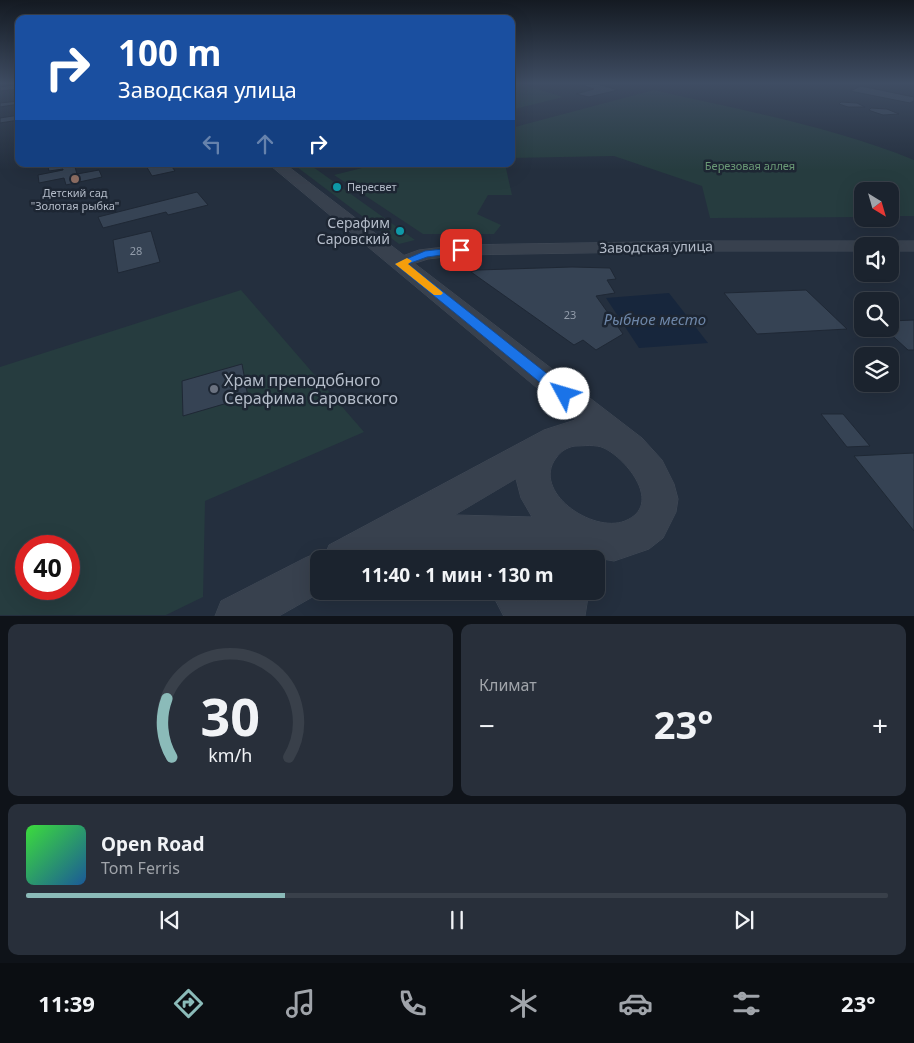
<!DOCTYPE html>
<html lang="ru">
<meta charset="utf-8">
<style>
body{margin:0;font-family:"Noto Sans",sans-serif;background:#282f3a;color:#f1f3f6;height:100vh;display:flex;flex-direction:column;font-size:19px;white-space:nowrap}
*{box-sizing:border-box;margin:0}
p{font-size:16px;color:#a0a4aa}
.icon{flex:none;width:28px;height:28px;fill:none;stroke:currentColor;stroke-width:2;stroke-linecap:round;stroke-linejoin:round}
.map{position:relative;height:616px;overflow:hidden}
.drawer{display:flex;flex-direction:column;gap:8px;padding:8px;background:#0f1319;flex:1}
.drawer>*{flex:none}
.top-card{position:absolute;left:15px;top:15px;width:500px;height:152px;border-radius:10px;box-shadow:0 5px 20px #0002,0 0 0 1px #39404a;background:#1a4fa0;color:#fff;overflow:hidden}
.needle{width:32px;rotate:143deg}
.fabs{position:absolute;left:854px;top:182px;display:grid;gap:10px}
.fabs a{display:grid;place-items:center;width:45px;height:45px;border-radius:10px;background:#1b232e;box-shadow:0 5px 20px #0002,0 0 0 1px #39404a;font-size:25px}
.speed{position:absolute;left:15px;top:535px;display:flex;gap:10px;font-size:25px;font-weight:700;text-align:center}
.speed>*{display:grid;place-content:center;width:65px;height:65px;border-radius:50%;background:#1b232e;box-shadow:0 5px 20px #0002,0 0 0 1px #39404a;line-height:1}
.speed .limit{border:8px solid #d22;background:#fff;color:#111}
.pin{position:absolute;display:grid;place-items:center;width:42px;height:42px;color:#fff;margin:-21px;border-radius:10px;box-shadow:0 2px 8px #0006}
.me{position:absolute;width:55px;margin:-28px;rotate:309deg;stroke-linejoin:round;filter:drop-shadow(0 0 4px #0008)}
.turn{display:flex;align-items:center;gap:18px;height:105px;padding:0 20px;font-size:22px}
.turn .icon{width:65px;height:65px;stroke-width:2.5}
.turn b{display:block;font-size:35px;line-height:42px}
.lanes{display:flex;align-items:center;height:48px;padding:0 20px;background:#0003;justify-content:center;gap:25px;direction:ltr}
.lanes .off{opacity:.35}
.big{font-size:38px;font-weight:700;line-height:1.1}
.drawer .tile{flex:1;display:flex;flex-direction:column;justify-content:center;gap:8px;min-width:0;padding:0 18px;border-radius:10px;background:#282f3a}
.drawer .dial{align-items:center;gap:0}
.dial svg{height:130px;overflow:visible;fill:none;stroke:#39404a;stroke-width:7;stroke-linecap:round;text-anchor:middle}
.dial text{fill:#f1f3f6;stroke:none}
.song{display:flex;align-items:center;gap:15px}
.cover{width:60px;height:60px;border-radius:8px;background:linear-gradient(135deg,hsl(120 70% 55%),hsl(210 70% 35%))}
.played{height:5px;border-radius:2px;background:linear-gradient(90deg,#8bbbb9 30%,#39404a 30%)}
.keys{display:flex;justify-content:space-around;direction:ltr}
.heat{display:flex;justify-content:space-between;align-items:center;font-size:28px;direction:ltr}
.drawer .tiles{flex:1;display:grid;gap:8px;grid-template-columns:1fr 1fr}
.tile:last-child{grid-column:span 2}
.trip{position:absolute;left:310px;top:550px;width:295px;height:50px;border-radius:10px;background:#1b232e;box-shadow:0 5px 20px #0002,0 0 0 1px #39404a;font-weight:700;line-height:50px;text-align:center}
.dock{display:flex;height:80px;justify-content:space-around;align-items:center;background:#0b0e12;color:#a0a4aa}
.dock .icon{width:35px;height:35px}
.dock .current{color:#8bbbb9}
.dock b{font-size:22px;color:#f1f3f6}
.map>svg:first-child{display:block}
.green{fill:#263c3f;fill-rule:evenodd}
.water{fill:#17263c}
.building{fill:#364354;stroke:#1f2835}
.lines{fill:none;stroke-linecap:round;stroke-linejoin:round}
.minor-casing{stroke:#414a57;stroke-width:1}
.tertiary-casing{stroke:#414a57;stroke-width:1}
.minor{fill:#38414e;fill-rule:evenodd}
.tertiary{fill:#38414e;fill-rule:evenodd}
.route{fill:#1a73e8;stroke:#114b97}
.slow{fill:#f59e0b}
.education-dot{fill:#8d6e63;stroke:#1d2633;stroke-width:2}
.culture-dot{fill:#0f9aa8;stroke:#1d2633;stroke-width:2}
.worship-dot{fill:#6b7280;stroke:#1d2633;stroke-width:2}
.labels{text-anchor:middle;stroke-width:5;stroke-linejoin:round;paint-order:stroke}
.far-park-label{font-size:11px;fill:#6b9a76;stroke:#1d2633}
.far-poi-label{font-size:11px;fill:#b4bcc9;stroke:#1d2633;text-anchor:start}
.number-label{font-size:11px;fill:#929caa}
.poi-label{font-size:14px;fill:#b4bcc9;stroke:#1d2633;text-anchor:end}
.street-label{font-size:14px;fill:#b4bcc9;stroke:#1d2633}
.water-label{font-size:15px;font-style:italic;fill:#6d86a8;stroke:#1d2633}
.near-poi-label{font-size:16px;fill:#b4bcc9;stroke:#1d2633;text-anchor:start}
</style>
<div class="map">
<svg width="914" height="616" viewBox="0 0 914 616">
<rect width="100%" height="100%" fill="#242f3e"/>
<path class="green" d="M 511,84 L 521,84 L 563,97 L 511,110 Z
M 654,90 C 740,110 832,126 914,160 L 914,216 L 890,216 L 890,191 L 862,191 L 862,217 L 710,218 L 702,186 L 614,156 L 511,158 L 511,128 Z
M 293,164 L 309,164 L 415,240 L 399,244 Z
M 378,164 L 505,164 L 512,195 L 488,195 L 477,214 L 501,225 L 494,234 L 423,234 L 334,175 Z
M 241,290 L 364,432 L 205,501 L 203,597 L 166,615 L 0,615 L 0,367 ZM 26,546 L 69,546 L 69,589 L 26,589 Z"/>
<path class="water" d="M 669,293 L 708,343 L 639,348 L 606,298 Z"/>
<path class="building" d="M 19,84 L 19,89 L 0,91 L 0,87 Z
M 578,84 L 597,84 L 618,90 L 589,97 L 576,94 L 594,89 Z
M 861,86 L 914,97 L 914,101 L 910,103 L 850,91 Z
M 19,101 L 19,104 L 0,107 L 0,103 Z
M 841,102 L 857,103 L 865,107 L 848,107 L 839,104 Z
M 871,108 L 887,109 L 899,114 L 883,115 L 871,111 L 869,110 Z
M 19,115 L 19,120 L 0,123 L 0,118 Z
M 62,164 L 93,164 L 75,167 L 77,174 L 99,170 L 102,177 L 66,185 L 64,178 L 39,183 L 38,175 L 63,170 L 63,169 L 49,171 L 48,167 Z
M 145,164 L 170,164 L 175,171 L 152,176 Z
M 197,192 L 208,205 L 168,215 L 166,212 L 103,228 L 98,217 Z
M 151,231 L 160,262 L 118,273 L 113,240 Z
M 572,267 L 610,268 L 616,279 L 607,280 L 615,293 L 596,296 L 623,334 L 596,350 L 583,340 L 574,345 L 471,272 L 478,270 Z
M 806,290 L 847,329 L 757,334 L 724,293 Z
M 914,320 L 914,350 L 908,350 L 885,329 L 890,329 L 890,321 Z
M 242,364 L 248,397 L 183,416 L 182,381 Z
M 821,414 L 843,414 L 870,446 L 847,447 Z
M 914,453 L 914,531 L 854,456 Z"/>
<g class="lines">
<defs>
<path id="minor" d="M 702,241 L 914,241 L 914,251 L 890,251 L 890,246 L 862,246 L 862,251 L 702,251 L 461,255 L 428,259 L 400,268 L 394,267 L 391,263 L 394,259 L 419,250 L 461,245 Z
M 550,513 L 561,517 L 566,528 L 571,559 L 539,559 L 534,528 L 539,517 Z
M 443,523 L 467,532 L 490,547 L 494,559 L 451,559 L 432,549 L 427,538 L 432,527 Z
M 491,591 L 529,591 L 537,602 L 538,591 L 589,591 L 585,616 L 504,616 Z"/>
<path id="tertiary" d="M 269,164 L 285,164 L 642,438 L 662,460 L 674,484 L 678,499 L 676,512 L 663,538 L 649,549 L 614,561 L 586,556 L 486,551 L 438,551 L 390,557 L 386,556 L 380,559 L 319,559 L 319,591 L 323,591 L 279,616 L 215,616 L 221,601 L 305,558 L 319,552 L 325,555 L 329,545 L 544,430 L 575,420 ZM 574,446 C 583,446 596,444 604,448 C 627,459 664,505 625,521 C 592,534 531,491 556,458 C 561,451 566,448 574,446 ZM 516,479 L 521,498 L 532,517 L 455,515 Z"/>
</defs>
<use href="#minor" class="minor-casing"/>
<use href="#tertiary" class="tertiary-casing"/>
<use href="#minor" class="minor"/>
<use href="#tertiary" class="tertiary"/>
</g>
<linearGradient id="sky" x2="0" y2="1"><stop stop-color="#141a22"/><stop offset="0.49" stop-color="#3f4d63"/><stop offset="1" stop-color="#3f4d63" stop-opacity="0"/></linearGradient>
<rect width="914" height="170" fill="url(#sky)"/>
<path class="route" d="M 461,247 L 465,250 L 464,252 L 427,257 L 408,264 L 569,391 L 571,394 L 569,398 L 564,400 L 559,398 L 395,264 L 425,251 Z"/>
<path class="slow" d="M 407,258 L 412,261 L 408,264 L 441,291 L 443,293 L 441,295 L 434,295 L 395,264 Z"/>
<circle class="education-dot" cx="75" cy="179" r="5"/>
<g class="culture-dot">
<circle cx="337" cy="187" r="5"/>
<circle cx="400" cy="231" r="5"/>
</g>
<circle class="worship-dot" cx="214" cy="389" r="5"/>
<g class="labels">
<g class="far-park-label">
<text x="750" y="170">Березовая аллея</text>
</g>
<g class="far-poi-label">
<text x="347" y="191">Пересвет</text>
<text x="75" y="197" text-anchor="middle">Детский сад<tspan x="75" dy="13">"Золотая рыбка"</tspan></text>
</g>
<g class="number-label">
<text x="136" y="255">28</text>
<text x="570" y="319">23</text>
</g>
<g class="poi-label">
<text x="390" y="228">Серафим<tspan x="390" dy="16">Саровский</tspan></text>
</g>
<g class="street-label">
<text transform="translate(656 247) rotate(-1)" y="5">Заводская улица</text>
</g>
<g class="water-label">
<text x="655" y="325">Рыбное место</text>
</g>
<g class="near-poi-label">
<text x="224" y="386">Храм преподобного<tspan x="224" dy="18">Серафима Саровского</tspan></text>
</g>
</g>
</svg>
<div class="fabs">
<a><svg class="needle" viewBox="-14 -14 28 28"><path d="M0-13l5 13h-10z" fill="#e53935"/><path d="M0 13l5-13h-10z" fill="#a0a4aa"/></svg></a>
<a><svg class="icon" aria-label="sound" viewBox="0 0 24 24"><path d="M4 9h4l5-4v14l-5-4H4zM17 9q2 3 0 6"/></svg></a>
<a><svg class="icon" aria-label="search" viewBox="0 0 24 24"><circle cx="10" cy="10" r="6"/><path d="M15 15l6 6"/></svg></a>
<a><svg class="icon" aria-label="layers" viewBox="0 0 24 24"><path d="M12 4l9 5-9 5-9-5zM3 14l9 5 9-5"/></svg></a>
</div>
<div class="speed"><div class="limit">40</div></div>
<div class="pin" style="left:461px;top:250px;background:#d93025"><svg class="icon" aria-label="arrive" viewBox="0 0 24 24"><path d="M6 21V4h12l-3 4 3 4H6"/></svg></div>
<svg class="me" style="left:564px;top:394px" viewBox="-20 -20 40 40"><circle r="19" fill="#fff"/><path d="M0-13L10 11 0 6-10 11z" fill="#1a73e8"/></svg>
<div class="trip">11:40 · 1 мин · 130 m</div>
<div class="top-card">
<div class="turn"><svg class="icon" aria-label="right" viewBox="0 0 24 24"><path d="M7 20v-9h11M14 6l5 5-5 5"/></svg><div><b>100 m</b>Заводская улица</div></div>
<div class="lanes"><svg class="icon off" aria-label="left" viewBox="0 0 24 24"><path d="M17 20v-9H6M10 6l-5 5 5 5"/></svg><svg class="icon off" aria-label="ahead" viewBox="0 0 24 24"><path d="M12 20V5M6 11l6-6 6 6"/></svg><svg class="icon" aria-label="right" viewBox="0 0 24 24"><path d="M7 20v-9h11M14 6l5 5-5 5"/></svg></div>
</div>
</div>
<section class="drawer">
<div class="tiles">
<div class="tile dial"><svg viewBox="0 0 100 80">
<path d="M14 69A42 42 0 1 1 86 69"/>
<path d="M14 69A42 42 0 0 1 11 33" stroke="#8bbbb9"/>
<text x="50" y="56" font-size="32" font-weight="700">30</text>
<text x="50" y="72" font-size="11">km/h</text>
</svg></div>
<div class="tile"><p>Климат</p>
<div class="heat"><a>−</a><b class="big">23°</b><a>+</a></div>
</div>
<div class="tile">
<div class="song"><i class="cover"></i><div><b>Open Road</b><p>Tom Ferris</p></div></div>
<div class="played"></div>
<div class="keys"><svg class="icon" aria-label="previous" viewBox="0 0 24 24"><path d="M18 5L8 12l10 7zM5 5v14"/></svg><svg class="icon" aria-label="pause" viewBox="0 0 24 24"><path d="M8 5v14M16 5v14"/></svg><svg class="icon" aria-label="next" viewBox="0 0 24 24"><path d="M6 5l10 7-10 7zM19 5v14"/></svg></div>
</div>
</div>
</section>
<nav class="dock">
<b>11:39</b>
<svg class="icon current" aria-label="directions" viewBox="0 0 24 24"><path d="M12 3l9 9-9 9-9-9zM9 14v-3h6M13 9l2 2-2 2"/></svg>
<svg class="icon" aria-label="music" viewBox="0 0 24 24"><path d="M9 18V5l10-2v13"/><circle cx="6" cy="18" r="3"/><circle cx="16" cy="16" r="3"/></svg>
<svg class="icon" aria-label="phone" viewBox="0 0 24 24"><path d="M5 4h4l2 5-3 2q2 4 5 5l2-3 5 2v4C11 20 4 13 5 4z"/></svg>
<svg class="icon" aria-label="climate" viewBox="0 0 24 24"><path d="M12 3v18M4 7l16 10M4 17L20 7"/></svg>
<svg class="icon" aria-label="car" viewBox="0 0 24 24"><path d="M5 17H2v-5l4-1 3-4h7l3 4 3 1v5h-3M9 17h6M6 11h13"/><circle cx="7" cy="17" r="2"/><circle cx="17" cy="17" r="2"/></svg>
<svg class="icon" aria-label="filters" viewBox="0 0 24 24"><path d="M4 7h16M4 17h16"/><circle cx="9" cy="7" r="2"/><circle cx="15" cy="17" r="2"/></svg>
<b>23°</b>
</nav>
